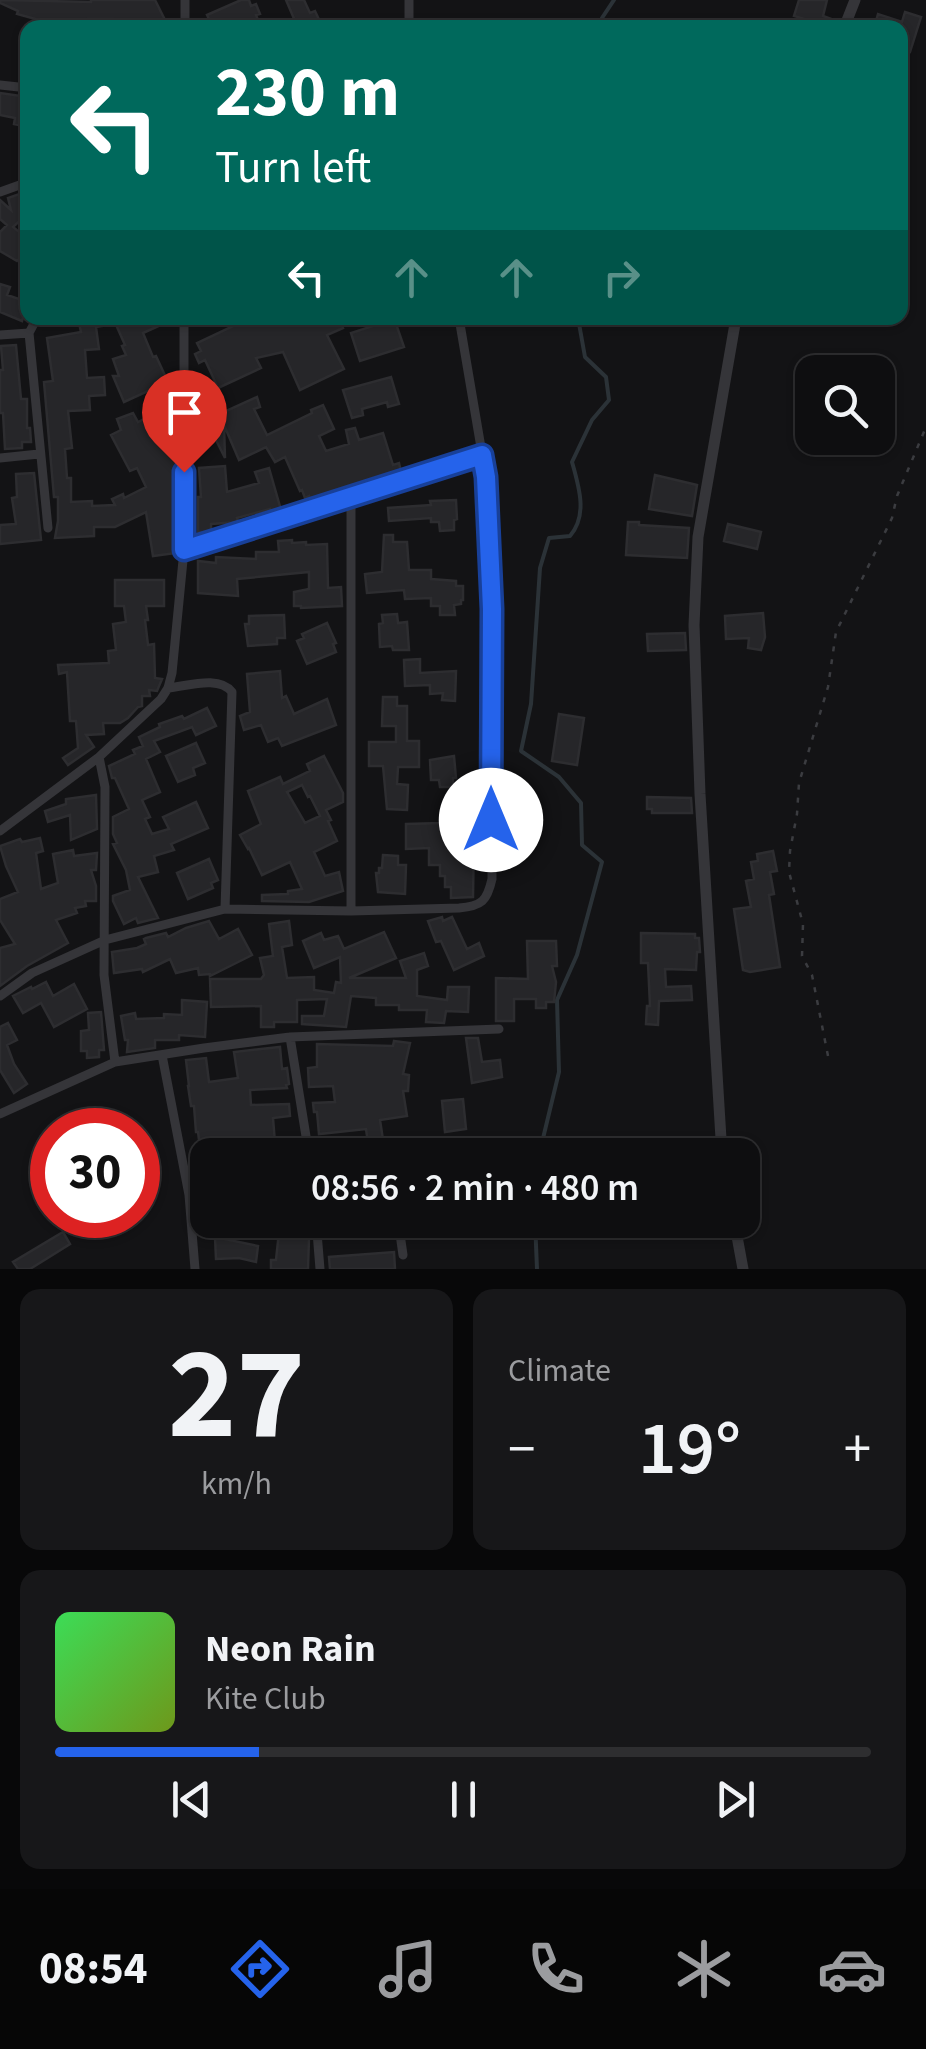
<!DOCTYPE html>
<meta charset="utf-8">
<style>
body{margin:0;font-family:"Source Sans 3",sans-serif;background:#171719;color:#f1f3f6;height:100vh;display:flex;flex-direction:column;font-size:38px;white-space:nowrap}
*{box-sizing:border-box;margin:0}
p{font-size:32px;color:#9b9c9f}
.icon{flex:none;width:55px;height:55px;fill:none;stroke:currentColor;stroke-width:2;stroke-linecap:round;stroke-linejoin:round}
.map{position:relative;height:1269px;overflow:hidden}
.panel{display:flex;flex-direction:column;gap:20px;padding:20px;background:#080809;flex:1}
.panel>*{flex:none}
.guide{position:absolute;left:20px;top:20px;width:888px;height:305px;border-radius:20px;box-shadow:0 2px 8px #0004,0 0 0 2px #2e2e30;background:#00695c;color:#fff;overflow:hidden}
.controls{position:absolute;left:795px;top:355px;display:grid;gap:20px}
.controls a{display:grid;place-items:center;width:100px;height:100px;border-radius:20px;background:#0e0e10;box-shadow:0 2px 8px #0004,0 0 0 2px #2e2e30;font-size:50px}
.speed{position:absolute;left:30px;top:1108px;display:flex;gap:20px;font-size:50px;font-weight:700;text-align:center}
.speed>*{display:grid;place-content:center;width:130px;height:130px;border-radius:50%;background:#0e0e10;box-shadow:0 2px 8px #0004,0 0 0 2px #2e2e30;line-height:1}
.speed .limit{border:15px solid #d22;background:#fff;color:#111}
.pin{position:absolute;display:grid;place-items:center;width:85px;height:85px;color:#fff;margin:-102px -42px;border-radius:50% 50% 50% 0;rotate:-45deg;box-shadow:0 0 10px #0007}
.pin .icon{rotate:45deg}
.me{position:absolute;width:110px;margin:-55px;rotate:0deg;stroke-linejoin:round;filter:drop-shadow(0 0 8px #0008)}
.turn{display:flex;align-items:center;gap:35px;height:210px;padding:0 30px;font-size:45px}
.turn .icon{width:130px;height:130px;stroke-width:2.5}
.turn b{display:block;font-size:70px;line-height:85px}
.lanes{display:flex;align-items:center;height:95px;padding:0 30px;background:#0003;justify-content:center;gap:50px;direction:ltr}
.lanes .off{opacity:.35}
.big{font-size:75px;font-weight:600;line-height:1.1}
.panel .widget{flex:1;display:flex;flex-direction:column;justify-content:center;gap:15px;min-width:0;padding:0 35px;border-radius:20px;background:#171719}
.panel .dial{align-items:center;gap:0}
.dial b{font-size:130px;line-height:1}
.song{display:flex;align-items:center;gap:30px}
.cover{width:120px;height:120px;border-radius:15px;background:linear-gradient(135deg,hsl(130 70% 55%),hsl(80 70% 35%))}
.played{height:10px;border-radius:5px;background:linear-gradient(90deg,#2563eb 25%,#2e2e30 25%)}
.keys{display:flex;justify-content:space-around;direction:ltr}
.heat{display:flex;justify-content:space-between;align-items:center;font-size:55px;direction:ltr}
.panel .tiles{flex:1;display:grid;gap:20px;grid-template-columns:1fr 1fr}
.widget:last-child{grid-column:span 2}
.trip{position:absolute;left:190px;top:1138px;width:570px;height:100px;border-radius:20px;background:#0e0e10;box-shadow:0 2px 8px #0004,0 0 0 2px #2e2e30;font-weight:600;line-height:100px;text-align:center}
.tab-bar{display:flex;height:160px;justify-content:space-around;align-items:center;background:#060606;color:#9b9c9f}
.tab-bar .icon{width:70px;height:70px}
.tab-bar .on{color:#2563eb}
.tab-bar b{font-size:45px;color:#f1f3f6}
.map>svg:first-child{display:block}
.lines{fill:none;stroke-linecap:round;stroke-linejoin:round}
.stream{stroke:#2b3237;stroke-width:4}
.building{fill:#262629;stroke:#2d2d30;stroke-width:2.5;fill-rule:evenodd}
.path{stroke:#3b3c40;stroke-width:2.5;stroke-dasharray:5 8;stroke-linecap:butt}
.minor{stroke:#353539;stroke-width:9}
.tertiary{stroke:#353539;stroke-width:11}
.route-casing{stroke:#184099;stroke-width:25}
.route{stroke:#2563eb;stroke-width:18}
</style>
<div class="map">
<svg width="926" height="1269" viewBox="0 0 926 1269">
<rect width="100%" height="100%" fill="#131315"/>
<g class="lines">
<path class="stream" d="M 600,28 L 602,18 L 614,0
M 539,1155 L 559,1072 L 557,1000 L 577,955 L 602,862 L 582,845 L 581,803 L 559,777 L 521,751 L 531,704 L 540,568 L 549,538 L 570,536 C 588,515 579,487 572,462 L 592,420 L 609,400 L 606,377 L 585,357 L 578,318
M 535,1220 L 537,1269"/>
</g>
<path class="building" d="M 0,0 L 91,2 L 91,0 L 155,0 L 167,24 L 160,28 L 118,28 L 113,19 L 88,19 L 88,28 L 45,28 L 46,22 L 17,14 L 18,11 L 0,3 Z
M 241,0 L 249,0 L 251,6 L 256,4 L 260,14 L 256,15 L 261,28 L 250,28 L 248,24 L 240,28 L 213,28 L 207,15 Z
M 286,0 L 304,0 L 310,13 L 315,11 L 323,28 L 281,28 L 295,21 Z
M 799,0 L 827,0 L 823,16 L 837,21 L 835,28 L 794,16 Z
M 905,12 L 921,17 L 910,52 L 900,49 L 900,28 L 874,28 L 878,14 L 902,22 Z
M 0,93 L 28,97 L 28,127 L 14,124 L 15,118 L 0,115 Z
M 28,191 L 28,213 L 13,227 L 28,239 L 28,251 L 17,261 L 0,251 L 0,232 L 7,225 L 0,219 L 0,200 L 11,210 L 8,198 Z
M 0,284 L 10,287 L 7,295 L 28,302 L 22,321 L 0,312 Z
M 78,318 L 101,318 L 102,326 L 96,327 L 99,349 L 85,350 L 87,378 L 104,377 L 105,395 L 89,396 L 90,410 L 68,411 L 72,448 L 65,449 L 67,478 L 71,478 L 71,502 L 92,501 L 92,506 L 115,505 L 112,499 L 123,494 L 124,498 L 146,487 L 137,468 L 130,471 L 111,435 L 121,430 L 117,419 L 133,413 L 138,422 L 164,409 L 176,433 L 176,553 L 153,556 L 146,512 L 115,527 L 94,527 L 94,536 L 55,538 L 58,521 L 58,497 L 54,497 L 44,382 L 53,381 L 47,338 L 81,332 Z
M 113,318 L 176,318 L 143,333 L 153,357 L 156,356 L 168,382 L 124,402 L 113,376 L 119,376 L 113,359 L 126,355 L 122,346 L 125,345 Z
M 250,318 L 339,318 L 343,328 L 327,335 L 344,369 L 300,390 L 283,352 L 256,358 L 261,368 L 218,388 L 205,360 L 199,363 L 195,354 L 201,351 L 197,343 Z
M 370,318 L 394,318 L 404,347 L 360,361 L 351,333 L 373,326 Z
M 16,345 L 21,399 L 27,399 L 27,428 L 30,428 L 31,442 L 22,442 L 22,448 L 5,449 L 3,413 L 0,413 L 0,370 L 3,370 L 1,346 Z
M 391,377 L 399,404 L 388,407 L 387,402 L 362,409 L 363,415 L 352,418 L 343,390 Z
M 257,397 L 260,407 L 254,409 L 267,435 L 312,413 L 311,410 L 323,405 L 334,429 L 319,436 L 326,451 L 349,444 L 346,430 L 355,428 L 359,440 L 383,433 L 393,465 L 399,463 L 401,472 L 310,499 L 309,496 L 305,498 L 302,490 L 300,491 L 285,457 L 275,462 L 266,447 L 239,460 L 224,425 L 225,458 L 206,420 Z
M 225,466 L 227,492 L 259,483 L 255,472 L 269,468 L 281,510 L 270,512 L 270,509 L 237,518 L 238,522 L 211,524 L 211,532 L 198,532 L 198,497 L 201,497 L 199,468 Z
M 34,473 L 41,540 L 0,544 L 0,525 L 16,524 L 12,498 L 17,497 L 16,474 Z
M 655,475 L 697,485 L 692,516 L 649,509 Z
M 456,500 L 457,519 L 454,520 L 454,530 L 440,531 L 439,522 L 431,522 L 431,518 L 389,521 L 388,508 L 431,505 L 430,501 Z
M 628,522 L 639,522 L 639,525 L 689,528 L 687,558 L 626,555 Z
M 728,524 L 761,532 L 757,549 L 724,541 Z
M 384,535 L 393,535 L 393,542 L 407,542 L 409,570 L 431,570 L 431,579 L 456,581 L 456,586 L 463,586 L 463,600 L 461,600 L 461,604 L 454,605 L 455,615 L 440,615 L 440,606 L 431,606 L 431,598 L 405,599 L 404,590 L 367,593 L 365,574 L 382,572 Z
M 292,540 L 292,543 L 306,542 L 306,545 L 327,544 L 328,588 L 341,587 L 342,606 L 301,608 L 301,606 L 294,606 L 294,592 L 309,589 L 309,572 L 237,579 L 238,596 L 198,593 L 198,561 L 216,563 L 216,557 L 256,559 L 256,552 L 279,552 L 278,541 Z
M 115,580 L 164,580 L 164,606 L 146,606 L 148,620 L 145,620 L 148,645 L 154,644 L 155,678 L 162,679 L 157,691 L 149,690 L 150,696 L 142,696 L 142,706 L 138,707 L 128,718 L 120,723 L 103,723 L 104,734 L 86,735 L 94,747 L 68,765 L 63,758 L 78,748 L 76,721 L 70,721 L 67,672 L 59,674 L 58,665 L 109,663 L 108,651 L 116,650 L 113,624 L 126,622 L 124,606 L 115,606 Z
M 763,613 L 765,637 L 761,650 L 748,648 L 749,638 L 726,639 L 725,616 Z
M 397,614 L 398,623 L 407,622 L 409,650 L 393,650 L 392,646 L 380,647 L 379,624 L 383,623 L 382,615 Z
M 284,615 L 285,638 L 277,638 L 277,644 L 248,646 L 245,624 L 249,624 L 249,616 Z
M 327,623 L 336,643 L 333,644 L 336,652 L 307,664 L 297,641 L 304,638 L 302,634 Z
M 685,633 L 686,650 L 648,651 L 647,634 Z
M 420,659 L 420,673 L 456,671 L 455,701 L 442,700 L 443,693 L 430,694 L 430,685 L 405,686 L 404,660 Z
M 280,671 L 282,698 L 286,696 L 294,714 L 327,699 L 336,725 L 282,746 L 278,738 L 268,742 L 261,725 L 244,730 L 240,716 L 250,712 L 247,674 Z
M 383,697 L 397,697 L 397,706 L 407,706 L 407,741 L 419,741 L 419,767 L 398,767 L 397,784 L 408,785 L 407,810 L 387,809 L 383,766 L 369,766 L 369,742 L 396,742 L 396,726 L 382,726 Z
M 207,708 L 216,726 L 196,735 L 192,727 L 154,741 L 160,752 L 146,759 L 160,792 L 142,800 L 150,817 L 145,819 L 152,834 L 169,829 L 163,817 L 196,802 L 208,828 L 171,844 L 174,850 L 154,856 L 158,872 L 138,877 L 158,918 L 138,923 L 136,918 L 124,924 L 113,901 L 113,896 L 130,890 L 126,870 L 113,844 L 117,843 L 113,834 L 113,817 L 129,809 L 115,778 L 112,778 L 109,766 L 135,754 L 133,750 L 143,746 L 139,737 L 160,727 L 159,724 L 182,716 L 184,719 Z
M 559,714 L 584,718 L 577,765 L 552,761 Z
M 196,743 L 205,763 L 193,768 L 195,775 L 178,782 L 166,756 Z
M 324,756 L 343,793 L 343,802 L 326,810 L 331,820 L 328,821 L 337,841 L 314,852 L 325,876 L 339,872 L 343,891 L 309,902 L 262,901 L 262,895 L 288,894 L 288,891 L 302,889 L 290,862 L 262,875 L 249,848 L 248,849 L 240,835 L 261,824 L 248,791 L 280,777 L 283,784 L 310,771 L 307,764 ZM 302,785 L 308,797 L 310,796 L 320,816 L 305,823 L 287,792 Z
M 454,756 L 456,778 L 453,778 L 453,787 L 440,787 L 439,780 L 431,780 L 430,760 Z
M 96,795 L 97,829 L 71,840 L 70,815 L 48,822 L 45,811 L 66,804 L 66,799 Z
M 647,797 L 691,798 L 692,813 L 652,813 L 652,809 L 647,809 Z
M 442,815 L 469,815 L 469,836 L 474,836 L 473,897 L 451,898 L 451,887 L 445,887 L 445,876 L 440,876 L 440,865 L 429,865 L 429,848 L 406,849 L 406,824 L 442,823 Z
M 40,838 L 43,851 L 36,853 L 41,889 L 58,883 L 53,854 L 73,850 L 74,856 L 97,853 L 96,870 L 91,870 L 96,886 L 96,901 L 85,901 L 86,906 L 75,908 L 77,913 L 56,920 L 68,943 L 27,966 L 0,986 L 0,948 L 15,944 L 0,920 L 0,899 L 18,892 L 6,866 L 0,846 L 20,839 L 22,842 Z
M 773,851 L 777,871 L 770,872 L 774,894 L 769,895 L 780,967 L 750,972 L 743,970 L 734,909 L 751,907 L 746,881 L 754,879 L 751,862 L 758,861 L 757,854 Z
M 383,855 L 398,856 L 398,865 L 406,865 L 405,894 L 378,892 L 376,873 L 379,873 L 379,868 L 382,868 Z
M 209,859 L 218,880 L 211,883 L 213,888 L 188,899 L 177,873 Z
M 442,917 L 443,921 L 452,917 L 467,949 L 479,943 L 484,956 L 454,970 L 441,941 L 436,942 L 428,921 Z
M 209,921 L 219,939 L 238,929 L 252,955 L 210,976 L 210,974 L 199,975 L 198,968 L 176,973 L 170,959 L 143,972 L 142,969 L 114,973 L 112,952 L 137,948 L 146,944 L 144,939 L 146,938 L 166,933 L 168,937 L 186,928 Z
M 289,921 L 292,945 L 282,947 L 287,978 L 314,977 L 314,990 L 334,993 L 336,982 L 341,983 L 340,957 L 314,968 L 303,941 L 321,933 L 324,940 L 338,936 L 344,949 L 384,932 L 396,958 L 349,978 L 406,978 L 400,961 L 424,953 L 428,966 L 417,970 L 417,996 L 447,1000 L 448,987 L 469,987 L 468,1012 L 446,1011 L 444,1023 L 426,1022 L 427,1010 L 399,1010 L 399,1005 L 376,1005 L 376,998 L 351,996 L 346,1027 L 302,1024 L 302,1016 L 324,1016 L 327,999 L 297,1000 L 297,1022 L 274,1022 L 274,1027 L 261,1027 L 261,1006 L 211,1007 L 210,979 L 261,979 L 264,975 L 260,958 L 273,956 L 269,924 Z
M 641,933 L 695,934 L 695,938 L 699,938 L 700,952 L 697,952 L 696,970 L 665,969 L 666,987 L 691,986 L 692,1000 L 659,1001 L 658,1025 L 646,1024 L 647,1006 L 650,1006 L 648,963 L 641,963 Z
M 527,941 L 556,941 L 557,966 L 552,966 L 556,982 L 554,1002 L 546,1002 L 546,1008 L 536,1008 L 536,999 L 514,999 L 514,1021 L 496,1021 L 496,978 L 528,979 Z
M 46,982 L 53,996 L 74,984 L 87,1009 L 54,1027 L 41,1003 L 23,1013 L 13,996 L 31,987 L 32,989 Z
M 182,1000 L 207,1002 L 205,1037 L 179,1035 L 179,1040 L 155,1040 L 155,1048 L 127,1052 L 128,1040 L 125,1040 L 121,1016 L 135,1013 L 136,1019 L 164,1018 L 164,1014 L 182,1015 Z
M 101,1012 L 104,1050 L 99,1050 L 99,1057 L 87,1058 L 87,1051 L 81,1051 L 81,1031 L 89,1030 L 88,1013 Z
M 8,1023 L 17,1040 L 7,1045 L 14,1064 L 27,1084 L 14,1093 L 0,1070 L 0,1027 Z
M 466,1038 L 478,1038 L 482,1062 L 500,1060 L 502,1077 L 472,1083 Z
M 394,1041 L 410,1043 L 403,1074 L 409,1075 L 408,1091 L 403,1091 L 407,1116 L 380,1120 L 384,1146 L 369,1150 L 366,1129 L 319,1134 L 317,1112 L 314,1112 L 313,1103 L 335,1102 L 333,1086 L 309,1087 L 308,1068 L 317,1067 L 317,1044 L 393,1046 Z
M 280,1047 L 282,1069 L 287,1068 L 289,1084 L 286,1085 L 287,1088 L 250,1090 L 251,1105 L 289,1104 L 290,1116 L 273,1118 L 276,1155 L 254,1155 L 254,1153 L 201,1155 L 198,1132 L 196,1132 L 194,1106 L 191,1106 L 188,1086 L 189,1086 L 186,1060 L 206,1058 L 209,1082 L 238,1078 L 234,1052 Z
M 463,1099 L 466,1129 L 445,1132 L 442,1101 Z
M 208,1220 L 265,1220 L 262,1232 L 209,1232 Z
M 272,1220 L 307,1220 L 309,1238 L 308,1269 L 271,1269 L 271,1260 L 276,1260 L 279,1232 L 271,1232 Z
M 63,1232 L 70,1244 L 30,1269 L 18,1269 L 13,1262 Z
M 215,1237 L 258,1246 L 256,1262 L 239,1258 L 216,1259 Z
M 394,1252 L 395,1269 L 330,1269 L 329,1257 Z"/>
<g class="lines">
<path class="path" d="M 828,1056 L 812,975 L 802,956 L 803,924 L 789,872 L 790,851 L 797,814 L 799,783 L 828,687 L 836,632 L 892,518 L 897,496 L 926,427"/>
<path class="minor" d="M 185,0 L 185,28
M 409,28 L 409,0
M 0,85 L 28,88
M 0,192 L 28,182
M 37,318 L 29,333 L 48,528
M 0,335 L 29,333
M 0,458 L 39,454
M 184,550 L 482,455
M 168,688 C 188,686 219,675 232,692 L 225,909
M 99,757 L 105,787 L 104,975 L 115,1062
M 0,831 L 99,757 L 161,699 L 168,688 L 172,673 L 184,550 L 184,318
M 351,911 L 351,498
M 0,996 L 32,973 L 105,940 L 225,909 L 351,911 L 459,908 C 482,906 487,901 492,879 L 492,609 L 486,477 L 459,318
M 290,1037 L 309,1155
M 162,1055 L 189,1195 L 195,1269
M 0,1114 L 115,1062 L 204,1048 L 290,1037 L 499,1029
M 383,1155 L 412,1146 L 465,1144
M 189,1195 L 208,1192
M 316,1220 L 320,1269
M 398,1220 L 403,1255"/>
<path class="tertiary" d="M 844,28 L 855,0
M 722,1155 L 700,794 L 694,625 L 698,537 L 736,318
M 734,1220 L 743,1269"/>
</g>
<g class="lines">
<defs>
<path id="route" d="M 184,472 L 184,550 L 482,455 L 486,477 L 492,609 L 491,820"/>
</defs>
<use href="#route" class="route-casing"/>
<use href="#route" class="route"/>
</g>
</svg>
<div class="controls">
<a><svg class="icon" aria-label="search" viewBox="0 0 24 24"><circle cx="10" cy="10" r="6"/><path d="M15 15l6 6"/></svg></a>
</div>
<div class="speed"><div class="limit">30</div></div>
<div class="pin" style="left:184px;top:472px;background:#d93025"><svg class="icon" aria-label="arrive" viewBox="0 0 24 24"><path d="M6 21V4h12l-3 4 3 4H6"/></svg></div>
<svg class="me" style="left:491px;top:820px" viewBox="-20 -20 40 40"><circle r="19" fill="#fff"/><path d="M0-13L10 11 0 6-10 11z" fill="#2563eb"/></svg>
<div class="trip">08:56 · 2 min · 480 m</div>
<div class="guide">
<div class="turn"><svg class="icon" aria-label="left" viewBox="0 0 24 24"><path d="M17 20v-9H6M10 6l-5 5 5 5"/></svg><div><b>230 m</b>Turn left</div></div>
<div class="lanes"><svg class="icon" aria-label="left" viewBox="0 0 24 24"><path d="M17 20v-9H6M10 6l-5 5 5 5"/></svg><svg class="icon off" aria-label="ahead" viewBox="0 0 24 24"><path d="M12 20V5M6 11l6-6 6 6"/></svg><svg class="icon off" aria-label="ahead" viewBox="0 0 24 24"><path d="M12 20V5M6 11l6-6 6 6"/></svg><svg class="icon off" aria-label="right" viewBox="0 0 24 24"><path d="M7 20v-9h11M14 6l5 5-5 5"/></svg></div>
</div>
</div>
<section class="panel">
<div class="tiles">
<div class="widget dial"><b>27</b><p>km/h</p></div>
<div class="widget"><p>Climate</p>
<div class="heat"><a>−</a><b class="big">19°</b><a>+</a></div>
</div>
<div class="widget">
<div class="song"><i class="cover"></i><div><b>Neon Rain</b><p>Kite Club</p></div></div>
<div class="played"></div>
<div class="keys"><svg class="icon" aria-label="previous" viewBox="0 0 24 24"><path d="M18 5L8 12l10 7zM5 5v14"/></svg><svg class="icon" aria-label="pause" viewBox="0 0 24 24"><path d="M8 5v14M16 5v14"/></svg><svg class="icon" aria-label="next" viewBox="0 0 24 24"><path d="M6 5l10 7-10 7zM19 5v14"/></svg></div>
</div>
</div>
</section>
<nav class="tab-bar">
<b>08:54</b>
<svg class="icon on" aria-label="directions" viewBox="0 0 24 24"><path d="M12 3l9 9-9 9-9-9zM9 14v-3h6M13 9l2 2-2 2"/></svg>
<svg class="icon" aria-label="music" viewBox="0 0 24 24"><path d="M9 18V5l10-2v13"/><circle cx="6" cy="18" r="3"/><circle cx="16" cy="16" r="3"/></svg>
<svg class="icon" aria-label="phone" viewBox="0 0 24 24"><path d="M5 4h4l2 5-3 2q2 4 5 5l2-3 5 2v4C11 20 4 13 5 4z"/></svg>
<svg class="icon" aria-label="climate" viewBox="0 0 24 24"><path d="M12 3v18M4 7l16 10M4 17L20 7"/></svg>
<svg class="icon" aria-label="car" viewBox="0 0 24 24"><path d="M5 17H2v-5l4-1 3-4h7l3 4 3 1v5h-3M9 17h6M6 11h13"/><circle cx="7" cy="17" r="2"/><circle cx="17" cy="17" r="2"/></svg>
</nav>
